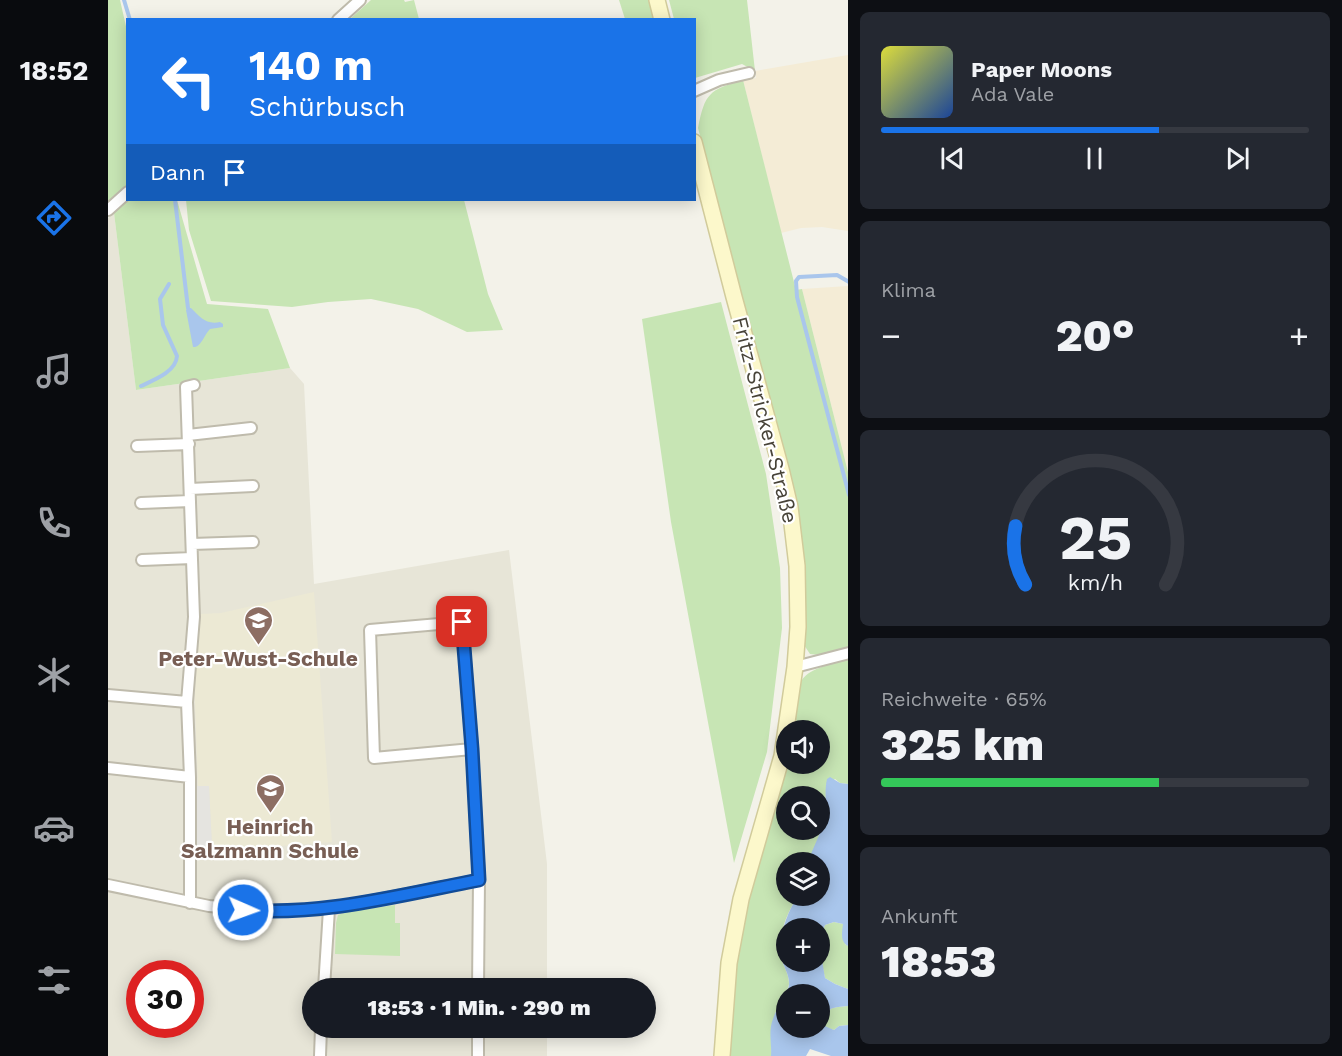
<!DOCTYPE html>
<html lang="de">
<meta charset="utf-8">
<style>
body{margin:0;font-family:"Work Sans",sans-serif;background:#242831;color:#f1f3f6;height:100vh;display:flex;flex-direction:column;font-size:22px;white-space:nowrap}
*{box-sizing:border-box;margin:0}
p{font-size:20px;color:#9ea1a6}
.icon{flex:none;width:33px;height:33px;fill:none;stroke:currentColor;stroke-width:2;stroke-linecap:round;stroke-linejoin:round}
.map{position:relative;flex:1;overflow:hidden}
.side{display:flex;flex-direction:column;gap:12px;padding:12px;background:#0d0f14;width:494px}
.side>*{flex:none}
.guide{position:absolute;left:18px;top:18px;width:570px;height:183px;border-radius:0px;box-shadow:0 3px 15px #0003;background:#1a73e8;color:#fff;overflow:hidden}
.controls{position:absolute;left:668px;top:720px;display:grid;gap:12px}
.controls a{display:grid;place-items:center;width:54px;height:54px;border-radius:50%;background:#171b24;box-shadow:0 3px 15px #0003;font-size:30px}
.speed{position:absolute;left:18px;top:960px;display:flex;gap:12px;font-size:30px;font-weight:700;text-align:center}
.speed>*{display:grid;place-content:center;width:78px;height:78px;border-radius:50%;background:#171b24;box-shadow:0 3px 15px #0003;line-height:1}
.speed .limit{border:9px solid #d22;background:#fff;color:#111}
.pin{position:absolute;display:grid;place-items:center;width:51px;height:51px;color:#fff;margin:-26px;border-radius:12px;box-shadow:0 3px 9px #0006}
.me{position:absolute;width:66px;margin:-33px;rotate:92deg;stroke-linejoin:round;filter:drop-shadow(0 0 4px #0008)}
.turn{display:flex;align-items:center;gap:21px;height:126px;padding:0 24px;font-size:27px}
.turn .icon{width:78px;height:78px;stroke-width:2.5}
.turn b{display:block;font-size:42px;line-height:51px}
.then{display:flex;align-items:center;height:57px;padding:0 24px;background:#0003;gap:12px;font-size:22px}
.big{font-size:45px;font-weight:800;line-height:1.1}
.side .widget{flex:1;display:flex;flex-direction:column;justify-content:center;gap:9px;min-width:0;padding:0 21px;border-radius:9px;background:#242831}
.side .dial{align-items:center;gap:0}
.dial svg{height:156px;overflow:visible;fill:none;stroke:#363941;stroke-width:7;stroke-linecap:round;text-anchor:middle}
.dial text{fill:#f1f3f6;stroke:none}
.song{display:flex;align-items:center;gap:18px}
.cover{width:72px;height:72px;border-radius:9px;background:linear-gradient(135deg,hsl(60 70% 55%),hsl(220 70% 35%))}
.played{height:6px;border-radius:3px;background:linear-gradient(90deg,#1a73e8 65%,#363941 65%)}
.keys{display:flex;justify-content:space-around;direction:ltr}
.heat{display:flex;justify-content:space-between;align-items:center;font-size:33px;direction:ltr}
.charge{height:9px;border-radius:4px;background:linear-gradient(90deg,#34c759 65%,#363941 0)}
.trip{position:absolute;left:194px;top:978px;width:354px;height:60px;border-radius:30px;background:#171b24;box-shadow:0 3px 15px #0003;font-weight:800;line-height:60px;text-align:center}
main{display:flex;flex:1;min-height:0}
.menu{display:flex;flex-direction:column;width:108px;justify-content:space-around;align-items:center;background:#090b0e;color:#9ea1a6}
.menu .icon{width:42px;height:42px}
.menu .selected{color:#1a73e8}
.menu b{font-size:27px;color:#f1f3f6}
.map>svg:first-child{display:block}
.residential{fill:#e7e5d7;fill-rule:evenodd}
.commercial{fill:#f4ecd6}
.education{fill:#ece9d4}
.green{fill:#c7e5b4;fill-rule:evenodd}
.parking{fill:#e5e4e0}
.water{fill:#a9c6ec;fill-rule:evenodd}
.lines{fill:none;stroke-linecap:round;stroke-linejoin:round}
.stream{stroke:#a9c6ec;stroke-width:4}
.minor-casing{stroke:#bfbbac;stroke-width:14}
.secondary-casing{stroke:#d1cb9b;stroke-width:18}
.minor{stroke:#fff;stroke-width:10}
.secondary{stroke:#fcf8cb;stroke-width:15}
.route-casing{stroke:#114b97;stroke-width:15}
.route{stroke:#1a73e8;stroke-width:10}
.labels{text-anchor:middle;stroke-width:4.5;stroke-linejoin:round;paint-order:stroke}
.street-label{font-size:21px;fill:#474338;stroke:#fff}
.education-label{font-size:21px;font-weight:bold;fill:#785e54;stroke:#fff}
</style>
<main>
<nav class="menu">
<b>18:52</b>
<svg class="icon selected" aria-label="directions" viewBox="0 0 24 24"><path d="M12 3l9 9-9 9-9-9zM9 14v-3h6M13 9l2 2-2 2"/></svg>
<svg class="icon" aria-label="music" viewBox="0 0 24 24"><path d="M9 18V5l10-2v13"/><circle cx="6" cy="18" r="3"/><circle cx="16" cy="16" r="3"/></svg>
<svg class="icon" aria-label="phone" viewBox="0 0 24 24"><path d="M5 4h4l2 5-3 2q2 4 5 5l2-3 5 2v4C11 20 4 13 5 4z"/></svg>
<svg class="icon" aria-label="climate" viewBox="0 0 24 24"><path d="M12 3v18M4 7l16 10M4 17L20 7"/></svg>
<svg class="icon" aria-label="car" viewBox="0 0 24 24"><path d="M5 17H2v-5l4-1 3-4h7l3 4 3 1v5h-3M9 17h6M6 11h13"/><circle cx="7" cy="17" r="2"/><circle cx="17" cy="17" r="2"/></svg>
<svg class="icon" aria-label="filters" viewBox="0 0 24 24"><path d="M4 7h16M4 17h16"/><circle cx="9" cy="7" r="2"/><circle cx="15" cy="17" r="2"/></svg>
</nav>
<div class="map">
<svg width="741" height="1056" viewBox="0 0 741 1056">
<rect width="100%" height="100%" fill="#f3f2e9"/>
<path class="residential" d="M 6,213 L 28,390 L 182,368 L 196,384 L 206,584 L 401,550 L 439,864 L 439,988 L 204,988 L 204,1028 L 439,1028 L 439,1056 L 0,1056 L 0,218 ZM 32,974 L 82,974 L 82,1024 L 32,1024 Z"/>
<path class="commercial" d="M 740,55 L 740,231 L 714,227 L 693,228 L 673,233 L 635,80 L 648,78 L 647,71 Z
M 740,286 L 740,472 L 694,289 Z"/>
<path class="education" d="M 206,592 L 224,842 L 92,852 L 92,848 L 104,847 L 101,786 L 90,786 L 86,677 L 92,614 L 113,613 Z"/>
<path class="green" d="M 0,0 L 12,0 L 20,35 L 19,187 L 0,205 Z
M 263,0 L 296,0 L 297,2 L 306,0 L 311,19 L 242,19 Z
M 511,0 L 544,0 L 549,19 L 517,19 Z
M 561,0 L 639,0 L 647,71 L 634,64 L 587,78 L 586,20 L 566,19 Z
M 635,80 L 688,290 L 694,289 L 740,472 L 740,647 L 711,655 L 702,654 L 694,642 L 687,505 L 590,128 C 597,93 601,90 635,80 Z
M 20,200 L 69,200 L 99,304 L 160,309 L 182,368 L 28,390 L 6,213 Z
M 78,200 L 356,200 L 380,294 L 395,330 L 359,332 L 310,309 L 263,299 L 220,302 L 184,307 L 103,301 L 81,230 Z
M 613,302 L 658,474 L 672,568 L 674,628 L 659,752 L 626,863 L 563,522 L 534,319 Z
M 740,659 L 740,784 L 732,783 L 727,779 L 718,785 C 718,805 716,825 708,844 C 706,851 702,856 700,862 L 678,862 L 678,896 L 690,896 C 678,914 668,939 674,961 C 677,969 681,975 681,984 C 680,992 672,1001 669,1009 C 663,1024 662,1039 664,1054 L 663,1056 L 622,1056 C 618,954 650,860 678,764 L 711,764 L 711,730 L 684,730 C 691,676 685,674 740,659 ZM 678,796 L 711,796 L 711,830 L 678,830 Z
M 287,905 L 287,923 L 292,923 L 292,956 L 227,954 L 228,923 L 230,915 L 238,912 Z
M 726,922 L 735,924 L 737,944 L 740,946 L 740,989 L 727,984 L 717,978 C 713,960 710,943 717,925 Z
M 740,1006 L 740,1025 L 731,1026 L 726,1030 L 711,1025 C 720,1007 721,1008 740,1006 Z"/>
<path class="parking" d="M 86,786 L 101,786 L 104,847 L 88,848 Z"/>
<path class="water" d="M 80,308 L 83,308 C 92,317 98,325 112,322 L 115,324 L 115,327 L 102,329 C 96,335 93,348 85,347 L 78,310 Z
M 722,777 L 732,783 L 740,784 L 740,946 C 732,942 734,933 735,924 L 726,922 L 717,925 L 711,942 L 717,978 L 727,984 L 740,989 L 741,1006 C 722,1008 720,1007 712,1024 L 726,1030 L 731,1026 L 740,1025 L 740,1056 L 723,1056 L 702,1049 L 698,1056 L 663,1056 C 664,1044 660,1031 665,1019 C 668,1008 680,996 681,985 C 682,975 675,967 674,958 C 671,935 678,914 690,896 L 711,896 L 711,862 L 700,862 C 705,847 713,834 717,817 C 719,805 716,791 719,779 ZM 678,928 L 711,928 L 711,962 L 678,962 ZM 678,994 L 711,994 L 711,1028 L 678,1028 Z"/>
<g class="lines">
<path class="stream" d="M 16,0 L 22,20
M 67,200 L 80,308
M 741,282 L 729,275 L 691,277 L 688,281 L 689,297 L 741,495
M 33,386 C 46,380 68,372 69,356 L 55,325 L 52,299 L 61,284"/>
<defs>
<path id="minor" d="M 230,20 L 252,0
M 586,91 L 611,80 L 641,73
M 0,210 L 20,192
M 80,435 L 143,428
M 29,446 L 81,444
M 82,489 L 145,486
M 33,503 L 82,501
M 84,544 L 145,542
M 34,560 L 84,558
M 687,667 L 741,653
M 0,695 L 79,702
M 0,768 L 82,777
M 0,885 L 101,906 L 153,911 L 221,909 L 371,880 L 364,749 L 354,622 L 262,630 L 266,758 L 364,749
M 82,903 L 82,777 L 79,702 L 86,617 L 78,387 L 86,385
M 216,988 L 221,909
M 370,988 L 371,880
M 212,1056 L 213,1028
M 370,1056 L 370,1028"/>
<path id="secondary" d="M 549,0 L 554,20
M 586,142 L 626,297 L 673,469 L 682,507 L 689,566 L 690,627 L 687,667 L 674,756 L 633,899 L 621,963 L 614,1056"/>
</defs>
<use href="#minor" class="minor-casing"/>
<use href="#secondary" class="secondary-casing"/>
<use href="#minor" class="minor"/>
<use href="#secondary" class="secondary"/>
</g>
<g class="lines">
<defs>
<path id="route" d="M 135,910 C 215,916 293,895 371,880 L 364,749 L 354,622"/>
</defs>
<use href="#route" class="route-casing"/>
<use href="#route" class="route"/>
</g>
<defs>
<symbol id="school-pin" viewBox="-11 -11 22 30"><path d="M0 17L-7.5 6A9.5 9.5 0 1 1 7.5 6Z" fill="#8d6e63" stroke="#fff"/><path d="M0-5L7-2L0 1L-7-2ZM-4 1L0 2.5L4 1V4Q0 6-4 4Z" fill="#fff"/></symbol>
</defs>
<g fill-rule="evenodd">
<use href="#school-pin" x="134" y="604" width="33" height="45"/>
<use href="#school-pin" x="146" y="772" width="33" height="45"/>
</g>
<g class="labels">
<g class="street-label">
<text transform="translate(657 420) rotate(76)" y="7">Fritz-Stricker-Straße</text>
</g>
<g class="education-label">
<text x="150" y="666">Peter-Wust-Schule</text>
<text x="162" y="834">Heinrich<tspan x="162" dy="24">Salzmann Schule</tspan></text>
</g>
</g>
</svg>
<div class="controls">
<a><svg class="icon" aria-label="sound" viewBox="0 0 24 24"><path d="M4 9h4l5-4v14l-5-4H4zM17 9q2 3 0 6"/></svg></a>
<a><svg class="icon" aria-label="search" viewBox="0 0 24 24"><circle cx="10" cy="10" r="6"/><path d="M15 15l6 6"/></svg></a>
<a><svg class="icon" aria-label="layers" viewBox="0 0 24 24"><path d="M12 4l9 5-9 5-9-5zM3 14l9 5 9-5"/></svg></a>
<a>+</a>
<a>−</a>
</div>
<div class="speed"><div class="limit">30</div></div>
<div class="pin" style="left:354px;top:622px;background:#d93025"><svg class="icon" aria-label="arrive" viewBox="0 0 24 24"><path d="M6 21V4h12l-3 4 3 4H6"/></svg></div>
<svg class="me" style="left:135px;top:910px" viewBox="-20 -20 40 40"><circle r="17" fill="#1a73e8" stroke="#fff" stroke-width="3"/><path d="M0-11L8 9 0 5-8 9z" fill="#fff"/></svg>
<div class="trip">18:53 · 1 Min. · 290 m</div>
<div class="guide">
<div class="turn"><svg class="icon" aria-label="left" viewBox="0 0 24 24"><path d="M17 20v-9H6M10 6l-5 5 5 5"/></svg><div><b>140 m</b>Schürbusch</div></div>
<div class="then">Dann<svg class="icon" aria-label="arrive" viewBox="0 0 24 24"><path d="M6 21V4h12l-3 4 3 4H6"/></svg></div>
</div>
</div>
<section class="side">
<div class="widget">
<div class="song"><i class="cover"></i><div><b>Paper Moons</b><p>Ada Vale</p></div></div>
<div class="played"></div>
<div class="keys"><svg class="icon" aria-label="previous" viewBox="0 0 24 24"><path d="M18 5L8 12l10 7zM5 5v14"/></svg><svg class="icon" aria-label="pause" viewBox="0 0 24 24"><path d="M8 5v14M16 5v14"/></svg><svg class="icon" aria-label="next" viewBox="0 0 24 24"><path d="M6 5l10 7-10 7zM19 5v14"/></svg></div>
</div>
<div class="widget"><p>Klima</p>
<div class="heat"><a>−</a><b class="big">20°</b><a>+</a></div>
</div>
<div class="widget dial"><svg viewBox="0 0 100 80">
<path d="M14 69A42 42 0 1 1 86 69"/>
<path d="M14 69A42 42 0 0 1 9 39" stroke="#1a73e8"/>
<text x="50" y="56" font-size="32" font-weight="700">25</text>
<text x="50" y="72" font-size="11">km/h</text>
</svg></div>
<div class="widget"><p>Reichweite · 65%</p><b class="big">325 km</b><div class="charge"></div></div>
<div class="widget"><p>Ankunft</p><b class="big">18:53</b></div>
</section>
</main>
